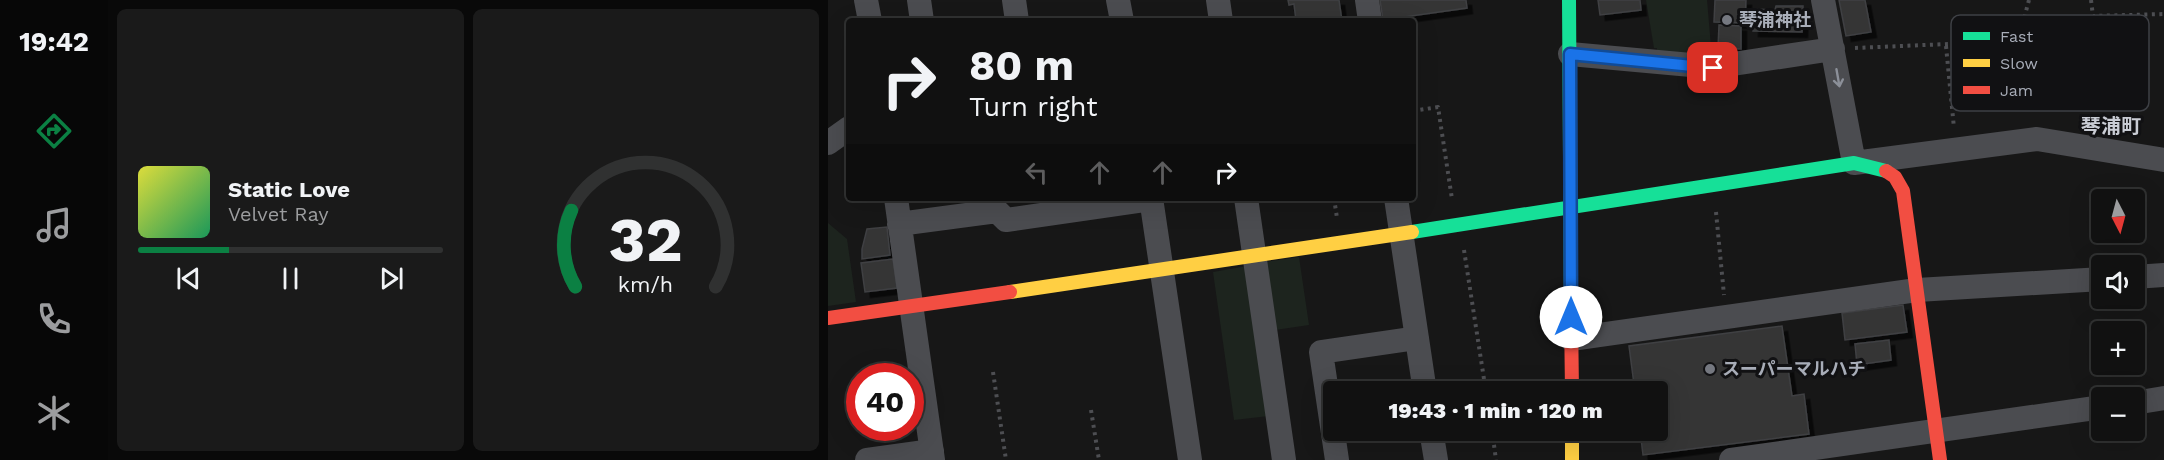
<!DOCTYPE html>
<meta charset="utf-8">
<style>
body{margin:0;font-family:"Work Sans","Noto Sans JP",sans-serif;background:#1a1a1a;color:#f1f3f6;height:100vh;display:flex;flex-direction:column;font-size:22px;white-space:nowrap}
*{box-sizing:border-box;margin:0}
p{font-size:20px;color:#9c9d9f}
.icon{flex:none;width:33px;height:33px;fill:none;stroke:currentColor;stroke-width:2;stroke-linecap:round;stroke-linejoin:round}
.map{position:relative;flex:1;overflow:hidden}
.side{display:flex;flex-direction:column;gap:9px;padding:9px;background:#090909;width:720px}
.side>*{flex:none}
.banner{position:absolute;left:18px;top:18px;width:570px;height:183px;border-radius:6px;box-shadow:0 6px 24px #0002,0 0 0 2px #303131;background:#111;color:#f1f3f6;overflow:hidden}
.needle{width:39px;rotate:174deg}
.controls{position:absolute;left:1263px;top:189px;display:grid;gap:12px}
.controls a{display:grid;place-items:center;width:54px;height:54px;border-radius:6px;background:#111;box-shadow:0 6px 24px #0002,0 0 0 2px #303131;font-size:30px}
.speed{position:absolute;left:18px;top:363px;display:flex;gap:12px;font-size:30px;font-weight:700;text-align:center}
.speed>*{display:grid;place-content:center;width:78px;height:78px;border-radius:50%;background:#111;box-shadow:0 6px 24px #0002,0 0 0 2px #303131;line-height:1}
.speed .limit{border:9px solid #d22;background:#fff;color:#111}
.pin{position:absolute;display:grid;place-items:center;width:51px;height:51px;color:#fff;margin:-26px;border-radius:12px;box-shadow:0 3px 9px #0006}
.me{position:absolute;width:66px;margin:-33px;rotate:0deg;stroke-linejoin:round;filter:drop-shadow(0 0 4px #0008)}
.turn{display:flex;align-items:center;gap:21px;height:126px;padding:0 24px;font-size:27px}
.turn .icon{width:78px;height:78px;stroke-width:2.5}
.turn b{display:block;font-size:42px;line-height:51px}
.lanes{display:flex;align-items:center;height:57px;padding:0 24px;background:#0003;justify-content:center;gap:30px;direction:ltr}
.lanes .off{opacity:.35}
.side .tile{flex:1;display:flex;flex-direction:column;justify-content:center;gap:9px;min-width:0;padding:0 21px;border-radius:9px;background:#1a1a1a}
.side .dial{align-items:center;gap:0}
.dial svg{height:156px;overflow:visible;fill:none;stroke:#303131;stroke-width:7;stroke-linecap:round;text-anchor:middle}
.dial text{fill:#f1f3f6;stroke:none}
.song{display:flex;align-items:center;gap:18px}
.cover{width:72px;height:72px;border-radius:9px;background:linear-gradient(135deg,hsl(60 70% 55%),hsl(150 70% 35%))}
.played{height:6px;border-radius:3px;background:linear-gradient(90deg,#0b8043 30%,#303131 30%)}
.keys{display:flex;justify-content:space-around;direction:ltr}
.side .tiles{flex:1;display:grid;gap:9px;grid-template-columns:repeat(2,1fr)}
.trip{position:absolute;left:495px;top:381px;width:345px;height:60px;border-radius:6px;background:#111;box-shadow:0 6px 24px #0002,0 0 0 2px #303131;font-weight:800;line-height:60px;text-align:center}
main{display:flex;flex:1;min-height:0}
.menu{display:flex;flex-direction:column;width:108px;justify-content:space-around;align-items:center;background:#070707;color:#9c9d9f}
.menu .icon{width:42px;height:42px}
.menu .selected{color:#0b8043}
.menu b{font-size:27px;color:#f1f3f6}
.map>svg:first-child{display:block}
.green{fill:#1d241e}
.building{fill:#353536;stroke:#3f4043;stroke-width:1.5;filter:url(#shadow)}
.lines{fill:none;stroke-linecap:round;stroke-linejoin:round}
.path{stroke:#4d4e52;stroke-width:4;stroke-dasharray:3 4.5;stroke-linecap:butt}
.street{stroke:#4b4c50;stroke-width:24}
.fast{stroke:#16e098;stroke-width:14}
.slow{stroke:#ffcf43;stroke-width:14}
.jam{stroke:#f24e42;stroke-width:14}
.oneway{stroke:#8c9099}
.route-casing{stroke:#114b97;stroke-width:15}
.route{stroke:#1a73e8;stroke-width:10}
.poi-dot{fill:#757880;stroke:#111113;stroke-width:2}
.labels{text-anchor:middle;stroke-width:6;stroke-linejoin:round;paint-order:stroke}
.poi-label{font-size:18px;font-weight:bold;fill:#a8adb8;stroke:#111113;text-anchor:start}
.neighbourhood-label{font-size:20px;font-weight:bold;fill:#c9ccd4;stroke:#111113}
.key{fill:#111113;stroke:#3e4045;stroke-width:1.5}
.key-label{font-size:16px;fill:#a8adb8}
</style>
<main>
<nav class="menu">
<b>19:42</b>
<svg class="icon selected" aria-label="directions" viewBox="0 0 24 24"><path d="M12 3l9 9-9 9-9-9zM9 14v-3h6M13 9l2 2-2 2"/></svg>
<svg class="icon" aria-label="music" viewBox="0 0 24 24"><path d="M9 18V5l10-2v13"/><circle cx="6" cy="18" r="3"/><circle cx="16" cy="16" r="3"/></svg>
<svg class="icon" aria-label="phone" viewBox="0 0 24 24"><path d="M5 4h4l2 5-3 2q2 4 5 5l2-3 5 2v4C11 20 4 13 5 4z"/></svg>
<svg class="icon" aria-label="climate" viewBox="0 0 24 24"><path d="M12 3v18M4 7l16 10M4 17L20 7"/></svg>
</nav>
<section class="side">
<div class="tiles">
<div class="tile">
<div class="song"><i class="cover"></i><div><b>Static Love</b><p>Velvet Ray</p></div></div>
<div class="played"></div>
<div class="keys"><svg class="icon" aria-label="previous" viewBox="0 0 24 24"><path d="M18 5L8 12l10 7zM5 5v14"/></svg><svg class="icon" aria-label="pause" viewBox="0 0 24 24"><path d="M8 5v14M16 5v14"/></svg><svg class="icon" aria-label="next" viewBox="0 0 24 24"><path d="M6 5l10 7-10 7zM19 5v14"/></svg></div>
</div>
<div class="tile dial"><svg viewBox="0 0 100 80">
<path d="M14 69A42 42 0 1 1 86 69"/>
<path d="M14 69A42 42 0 0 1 12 30" stroke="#0b8043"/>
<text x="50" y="56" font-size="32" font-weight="700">32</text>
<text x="50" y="72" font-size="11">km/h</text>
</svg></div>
</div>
</section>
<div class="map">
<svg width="1336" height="460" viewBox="0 0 1336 460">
<defs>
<filter id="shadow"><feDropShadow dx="5.5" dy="5.5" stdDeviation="0" flood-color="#0009"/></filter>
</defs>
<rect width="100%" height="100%" fill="#171717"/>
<path class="green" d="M 818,0 L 879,0 L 884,58 L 829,55 L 829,48 L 826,48 Z
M 0,223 L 19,239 L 28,302 L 0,306 Z
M 471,257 L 481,325 L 447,330 L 437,262 Z
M 419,266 L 441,416 L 406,420 L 385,272 Z"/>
<path class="building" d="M 460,0 L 511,0 L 514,21 L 468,21 L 466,4 L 461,5 Z
M 552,0 L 638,0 L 639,8 L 555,20 Z
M 770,0 L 812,0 L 813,10 L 772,15 Z
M 887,0 L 918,0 L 917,23 L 886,22 Z
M 1011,0 L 1037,0 L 1043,32 L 1018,36 Z
M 948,6 L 975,6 L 974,32 L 925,31 L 926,9 L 947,10 Z
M 891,25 L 913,26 L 913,49 L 890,48 Z
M 59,227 L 62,255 L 34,259 L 34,249 L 39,229 Z
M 65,259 L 69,288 L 37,292 L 33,263 Z
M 1075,305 L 1079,332 L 1017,340 L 1014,313 Z
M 954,326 L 964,396 L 976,394 L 981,434 L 815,455 L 812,430 L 830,430 L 830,392 L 807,392 L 801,346 Z
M 1061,340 L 1063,360 L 1029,365 L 1027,344 Z"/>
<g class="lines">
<path class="path" d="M 1263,0 L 1265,16 L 1336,14
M 1118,46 L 1126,128
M 1027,48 L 1190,41 L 1201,0
M 585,111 L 610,107 L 624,199
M 506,198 L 509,218
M 888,212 L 896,295
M 636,250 L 658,392
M 165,372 L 178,460
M 263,410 L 271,460
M 664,430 L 668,460"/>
<path class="street" d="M 38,0 L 42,21
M 91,0 L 94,21
M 186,0 L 189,21
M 290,0 L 294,21
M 390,0 L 393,21
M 539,0 L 542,21
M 995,0 L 1026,163 L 1209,139 L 1336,160
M 742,54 L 885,67 L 1005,49
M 0,143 L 21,128
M 68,198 L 105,460
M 323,198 L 362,460
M 418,198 L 456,460
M 568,198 L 597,392
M 71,224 L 169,211 L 178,220 L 323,199
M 1306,277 L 1336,275
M 743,339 L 1089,290 L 1274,279
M 1306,403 L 1336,398
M 603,430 L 608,460
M 39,460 L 104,451
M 509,460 L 493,352 L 589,338
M 903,460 L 1274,407"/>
<path class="fast" d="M 741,0 L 743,314
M 584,232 L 1026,163 L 1058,171"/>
<path class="slow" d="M 182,292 L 584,232
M 744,430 L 744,460"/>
<path class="jam" d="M 1058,171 L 1067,177 L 1075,191 L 1112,460
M 743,314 L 744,392
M 0,318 L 182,292"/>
</g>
<defs><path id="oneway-shaft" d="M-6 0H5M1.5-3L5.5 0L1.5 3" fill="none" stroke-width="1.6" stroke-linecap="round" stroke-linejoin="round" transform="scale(1.5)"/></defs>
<use class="oneway" href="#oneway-shaft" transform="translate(1010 78) rotate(80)"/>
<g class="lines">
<defs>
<path id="route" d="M 743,317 L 742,54 L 885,68"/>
</defs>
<use href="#route" class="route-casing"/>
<use href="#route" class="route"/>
</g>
<g class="poi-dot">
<circle cx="899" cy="20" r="6"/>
<circle cx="882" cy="369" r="6"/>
</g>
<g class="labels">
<g class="poi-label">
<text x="911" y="26">琴浦神社</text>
<text x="894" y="375">スーパーマルハチ</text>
</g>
<g class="neighbourhood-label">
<text x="1283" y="133">琴浦町</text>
</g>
</g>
<rect x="1123" y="15" width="198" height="96" rx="9" class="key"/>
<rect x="1135" y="32" width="27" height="8" fill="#16e098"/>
<rect x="1135" y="59" width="27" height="8" fill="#ffcf43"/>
<rect x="1135" y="86" width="27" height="8" fill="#f24e42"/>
<g class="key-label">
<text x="1172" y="42">Fast</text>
<text x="1172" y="69">Slow</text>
<text x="1172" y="96">Jam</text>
</g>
</svg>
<div class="controls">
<a><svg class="needle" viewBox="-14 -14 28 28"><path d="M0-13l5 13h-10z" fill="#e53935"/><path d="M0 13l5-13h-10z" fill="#9c9d9f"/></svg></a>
<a><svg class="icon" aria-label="sound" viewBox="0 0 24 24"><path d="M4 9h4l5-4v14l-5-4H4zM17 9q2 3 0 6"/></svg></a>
<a>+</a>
<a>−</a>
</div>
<div class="speed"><div class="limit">40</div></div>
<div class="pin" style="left:885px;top:68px;background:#d93025"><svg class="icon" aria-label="arrive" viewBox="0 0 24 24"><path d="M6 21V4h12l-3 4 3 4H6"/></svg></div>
<svg class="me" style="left:743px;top:317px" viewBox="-20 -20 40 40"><circle r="19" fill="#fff"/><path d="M0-13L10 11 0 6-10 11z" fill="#1a73e8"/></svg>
<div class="trip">19:43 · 1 min · 120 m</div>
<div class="banner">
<div class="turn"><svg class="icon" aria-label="right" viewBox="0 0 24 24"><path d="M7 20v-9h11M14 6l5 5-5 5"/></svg><div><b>80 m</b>Turn right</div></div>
<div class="lanes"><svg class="icon off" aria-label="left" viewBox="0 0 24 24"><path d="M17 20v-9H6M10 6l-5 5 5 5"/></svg><svg class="icon off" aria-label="ahead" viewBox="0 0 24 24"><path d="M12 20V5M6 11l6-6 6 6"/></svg><svg class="icon off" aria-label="ahead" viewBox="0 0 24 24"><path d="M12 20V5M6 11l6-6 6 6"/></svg><svg class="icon" aria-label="right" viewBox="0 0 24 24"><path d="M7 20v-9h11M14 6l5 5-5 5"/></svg></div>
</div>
</div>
</main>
